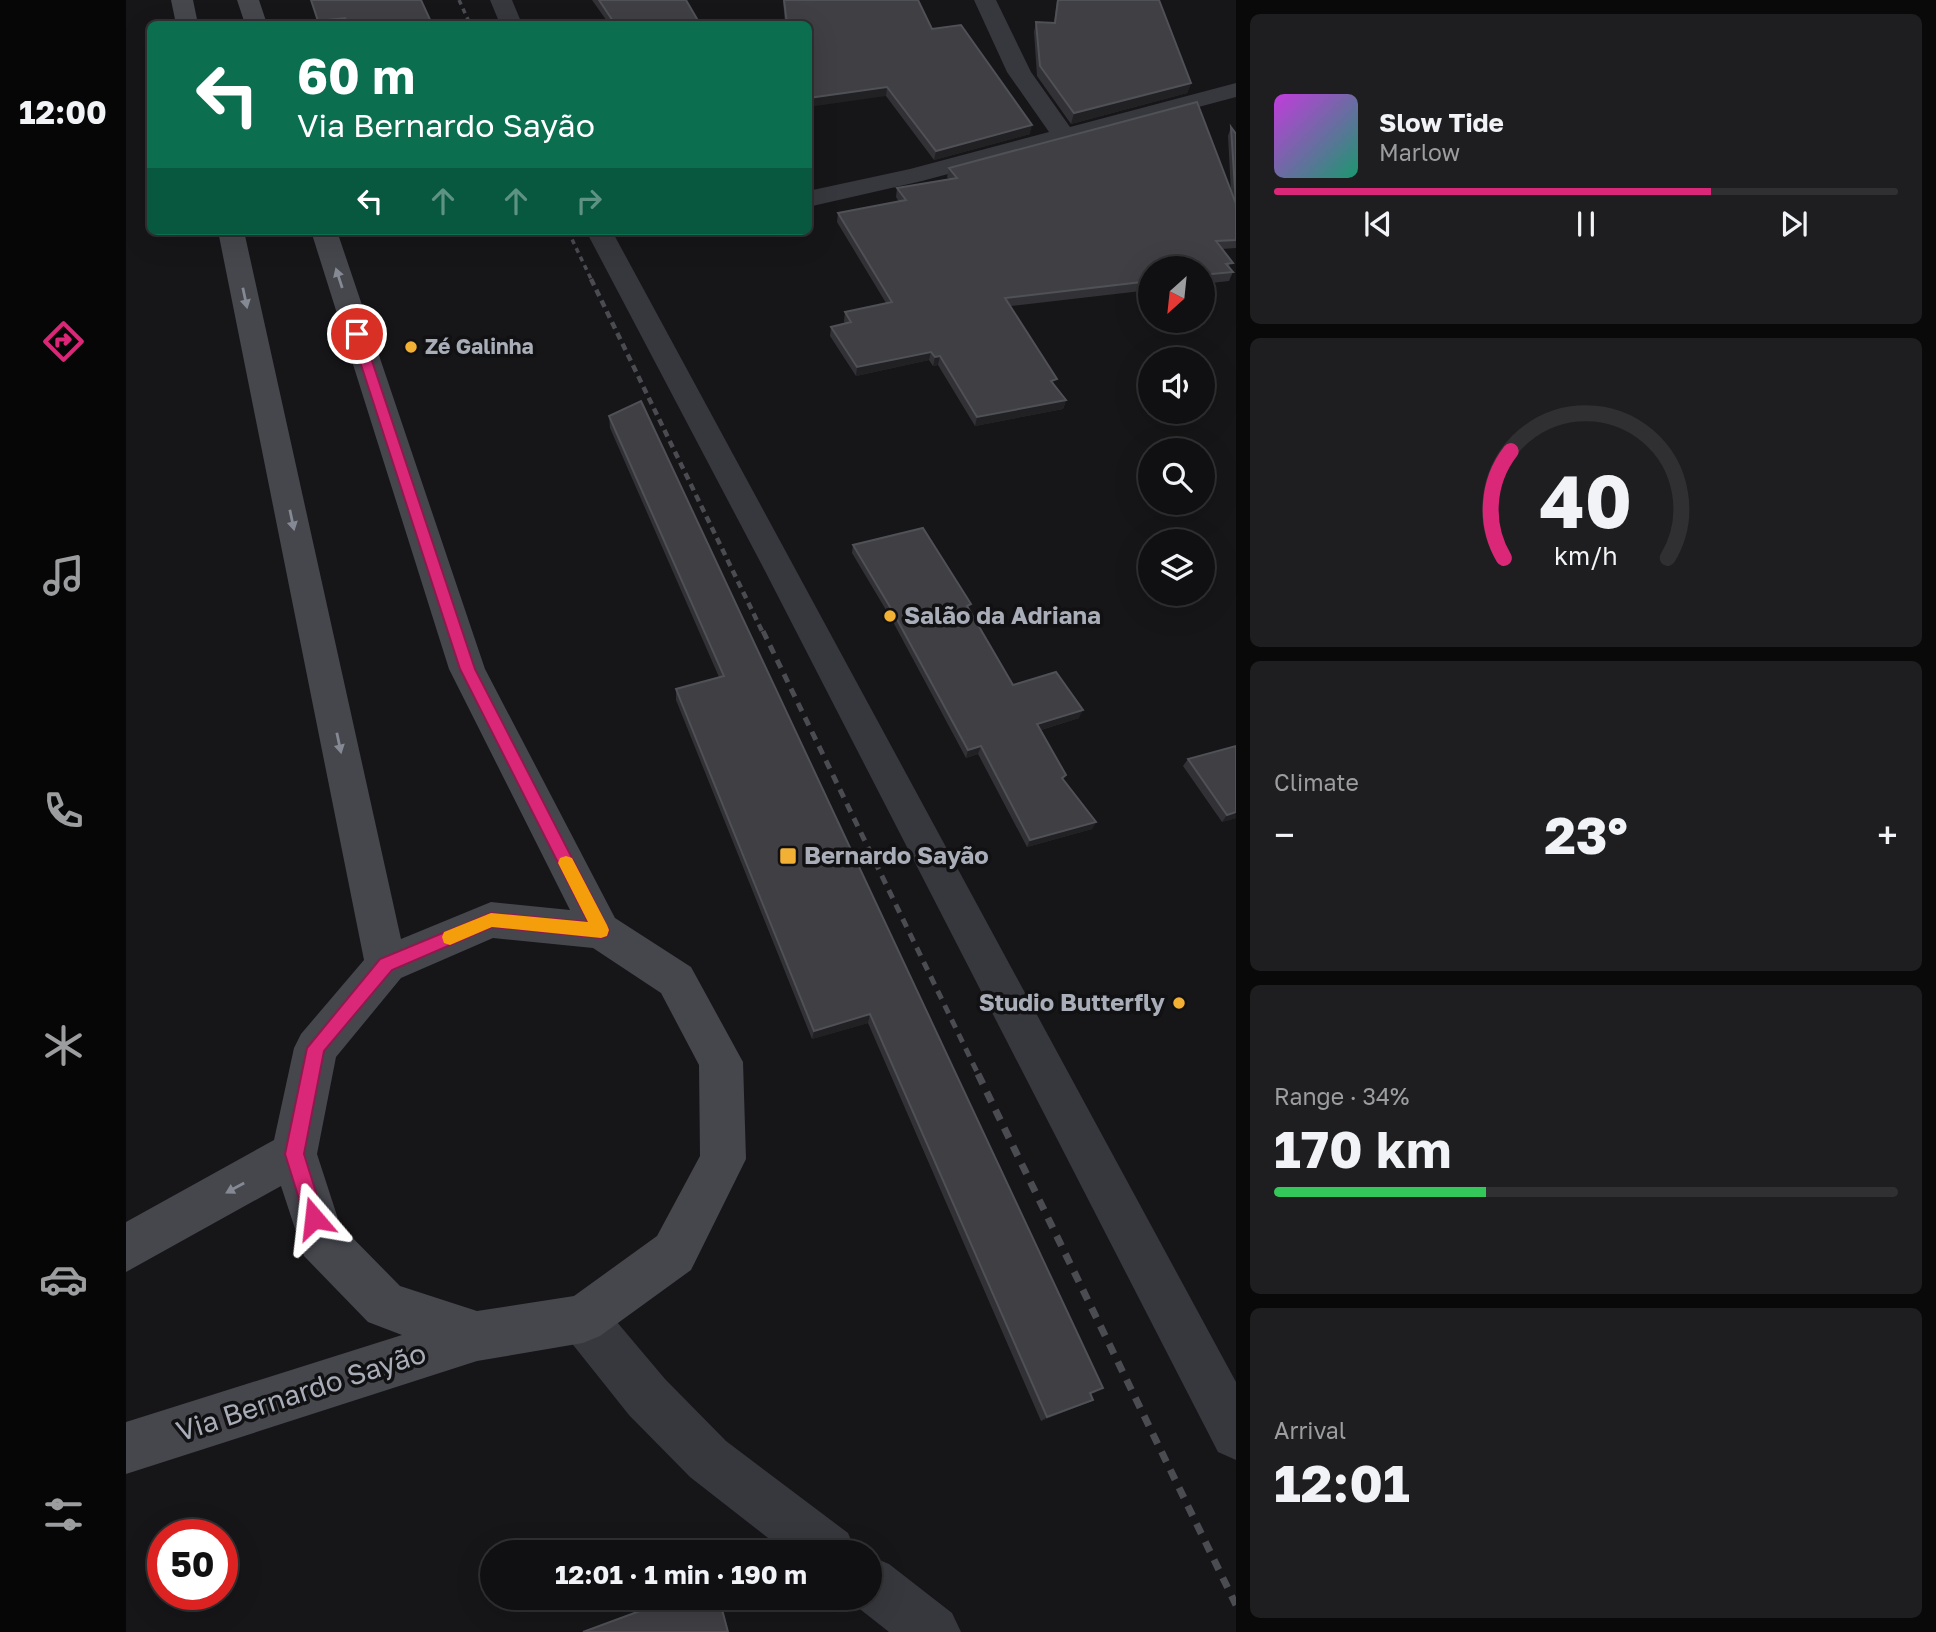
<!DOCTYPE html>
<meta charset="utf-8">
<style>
body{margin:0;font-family:"Golos Text",sans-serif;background:#1e1e20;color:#f1f3f6;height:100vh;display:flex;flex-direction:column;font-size:26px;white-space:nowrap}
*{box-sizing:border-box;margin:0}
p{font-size:23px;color:#9c9d9f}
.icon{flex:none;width:38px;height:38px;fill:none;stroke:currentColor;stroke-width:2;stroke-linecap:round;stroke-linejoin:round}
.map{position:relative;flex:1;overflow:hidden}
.drawer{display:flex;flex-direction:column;gap:14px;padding:14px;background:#09090a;width:700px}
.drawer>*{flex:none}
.guide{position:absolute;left:21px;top:21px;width:665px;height:214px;border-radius:10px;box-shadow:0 7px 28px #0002,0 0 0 2px #303032;background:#0b6e4f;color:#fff;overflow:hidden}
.needle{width:46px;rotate:207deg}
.tools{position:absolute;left:1012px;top:256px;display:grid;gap:14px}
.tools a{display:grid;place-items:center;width:77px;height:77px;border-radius:50%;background:#101012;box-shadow:0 7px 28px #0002,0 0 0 2px #303032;font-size:35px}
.speed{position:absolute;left:21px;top:1519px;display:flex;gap:14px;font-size:35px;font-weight:700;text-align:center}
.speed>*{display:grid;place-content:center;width:91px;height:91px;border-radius:50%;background:#101012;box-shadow:0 7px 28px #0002,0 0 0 2px #303032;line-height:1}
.speed .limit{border:10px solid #d22;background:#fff;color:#111}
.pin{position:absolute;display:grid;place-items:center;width:60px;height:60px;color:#fff;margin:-30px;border:4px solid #fff;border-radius:50%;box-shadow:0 2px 7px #0007}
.me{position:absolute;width:77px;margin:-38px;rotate:343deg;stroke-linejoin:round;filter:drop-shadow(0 0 5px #0008)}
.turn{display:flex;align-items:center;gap:24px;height:147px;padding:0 35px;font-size:32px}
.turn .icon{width:91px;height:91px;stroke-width:2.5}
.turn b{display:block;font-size:49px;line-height:60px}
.lanes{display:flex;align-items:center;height:66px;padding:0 35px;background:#0003;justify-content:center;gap:35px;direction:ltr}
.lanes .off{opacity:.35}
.big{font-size:52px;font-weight:700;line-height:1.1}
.drawer .widget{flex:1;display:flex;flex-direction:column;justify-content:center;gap:10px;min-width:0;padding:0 24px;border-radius:10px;background:#1e1e20}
.drawer .dial{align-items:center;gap:0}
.dial svg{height:182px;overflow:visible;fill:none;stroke:#303032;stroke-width:7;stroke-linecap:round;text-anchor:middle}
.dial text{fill:#f1f3f6;stroke:none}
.song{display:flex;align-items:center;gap:21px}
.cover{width:84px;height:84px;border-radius:10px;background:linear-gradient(135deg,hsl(290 70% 55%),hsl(160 70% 35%))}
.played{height:7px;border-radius:4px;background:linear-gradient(90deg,#db2777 70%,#303032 70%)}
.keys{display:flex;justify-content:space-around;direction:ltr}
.heat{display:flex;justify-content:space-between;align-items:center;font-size:38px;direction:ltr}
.charge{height:10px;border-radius:5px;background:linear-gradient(90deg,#34c759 34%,#303032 0)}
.trip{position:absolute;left:354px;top:1540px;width:402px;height:70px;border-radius:35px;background:#101012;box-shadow:0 7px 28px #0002,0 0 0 2px #303032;font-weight:700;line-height:70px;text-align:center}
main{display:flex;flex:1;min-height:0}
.dock{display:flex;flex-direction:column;width:126px;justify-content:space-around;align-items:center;background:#060607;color:#9c9d9f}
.dock .icon{width:49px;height:49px}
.dock .selected{color:#db2777}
.dock b{font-size:32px;color:#f1f3f6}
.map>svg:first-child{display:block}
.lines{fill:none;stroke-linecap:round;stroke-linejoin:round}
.street{fill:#37383d;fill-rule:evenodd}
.secondary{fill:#45474d;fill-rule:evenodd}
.rail-far3{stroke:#4a4c52;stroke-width:3.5;stroke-dasharray:5 4.5;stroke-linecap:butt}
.rail-far2{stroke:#4a4c52;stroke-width:4.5;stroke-dasharray:7 5;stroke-linecap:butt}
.rail-far1{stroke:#4a4c52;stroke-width:5;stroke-dasharray:9 7;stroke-linecap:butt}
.rail{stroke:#4a4c52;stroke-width:7;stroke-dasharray:11 9;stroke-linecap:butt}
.wall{fill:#323236}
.shaded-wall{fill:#212124}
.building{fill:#3f3f44;stroke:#4f5156;stroke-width:2}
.oneway{fill:#858993}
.route{fill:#db2777;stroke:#8e194d;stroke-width:2}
.slow{fill:#f59e0b}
.poi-dot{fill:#f2b134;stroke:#111113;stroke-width:2.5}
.labels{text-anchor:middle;stroke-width:7;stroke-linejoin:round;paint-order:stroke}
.far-poi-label{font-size:21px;font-weight:bold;fill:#a8adb8;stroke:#111113;text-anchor:start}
.poi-label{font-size:24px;font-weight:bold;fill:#a8adb8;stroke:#111113;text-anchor:start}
.near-street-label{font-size:28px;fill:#a8adb8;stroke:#111113}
</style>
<main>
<nav class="dock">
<b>12:00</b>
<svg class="icon selected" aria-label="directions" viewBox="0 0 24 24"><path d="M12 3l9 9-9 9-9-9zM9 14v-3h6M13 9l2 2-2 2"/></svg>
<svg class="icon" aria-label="music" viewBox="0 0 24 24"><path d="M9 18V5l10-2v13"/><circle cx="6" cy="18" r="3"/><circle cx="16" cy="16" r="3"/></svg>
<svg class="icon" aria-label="phone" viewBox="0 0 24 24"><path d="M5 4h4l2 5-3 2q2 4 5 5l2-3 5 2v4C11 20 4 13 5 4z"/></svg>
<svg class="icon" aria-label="climate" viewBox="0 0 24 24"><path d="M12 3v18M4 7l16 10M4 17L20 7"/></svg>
<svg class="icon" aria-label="car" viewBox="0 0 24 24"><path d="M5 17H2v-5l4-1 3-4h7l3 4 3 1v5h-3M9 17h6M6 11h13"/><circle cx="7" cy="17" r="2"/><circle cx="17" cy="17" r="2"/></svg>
<svg class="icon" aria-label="filters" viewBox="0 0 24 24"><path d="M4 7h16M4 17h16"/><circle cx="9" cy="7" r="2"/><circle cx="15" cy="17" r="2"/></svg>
</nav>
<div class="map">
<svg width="1110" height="1632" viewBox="0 0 1110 1632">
<rect width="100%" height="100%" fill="#161618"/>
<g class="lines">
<path class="street" d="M 364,0 L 386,0 L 396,24 L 374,24 Z
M 848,0 L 870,0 L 905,72 L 944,127 L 1110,83 L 1110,97 L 796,181 L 682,207 L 682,191 L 784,169 L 923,132 L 881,72 Z
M 460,231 L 486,231 L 1110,1382 L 1110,1460 L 1092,1452 L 638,569 Z
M 457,1295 L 474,1302 L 539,1379 L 600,1441 L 722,1533 L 730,1552 L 660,1552 L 564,1477 L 503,1415 L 440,1336 L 433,1319 L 440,1302 Z
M 744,1556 L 763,1564 L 826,1613 L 835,1632 L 763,1632 L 725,1602 L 723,1598 L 744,1598 Z"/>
<path class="secondary" d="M 45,0 L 67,0 L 72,24 L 50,24 Z
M 111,0 L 133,0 L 141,24 L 119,24 Z
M 92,231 L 118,231 L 275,939 L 365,902 L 444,910 L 323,669 L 185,231 L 211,231 L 359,669 L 489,918 L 565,967 L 617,1062 L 620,1159 L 565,1270 L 474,1336 L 457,1343 L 351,1361 L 0,1474 L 0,1422 L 276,1335 L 242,1322 L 178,1256 L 155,1186 L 0,1272 L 0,1222 L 148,1140 L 168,1048 L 175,1034 L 238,960 ZM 367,938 L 467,948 L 535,993 L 573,1065 L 574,1156 L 531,1236 L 448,1296 L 351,1311 L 274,1286 L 214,1225 L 191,1154 L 210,1057 L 275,978 Z"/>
<path class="rail-far3" d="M 333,0 L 344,24
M 442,231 L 466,281"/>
<path class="rail-far2" d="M 465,279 L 637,633"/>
<path class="rail-far1" d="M 637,631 L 853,1076"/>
<path class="rail" d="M 852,1074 L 1110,1605"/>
</g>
<path class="wall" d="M 466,0 L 560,0 L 574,24 L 483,24 Z
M 657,0 L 792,0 L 806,29 L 904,134 L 808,160 L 760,96 L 682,24 L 659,24 Z
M 931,0 L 1033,0 L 1065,83 L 1061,93 L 945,124 L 911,76 L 908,32 L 910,22 L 928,23 Z
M 1105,127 L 1110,134 L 1110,248 L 1096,249 L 1105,269 L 1107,272 L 1103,281 L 1076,284 L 1076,268 L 1024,268 L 1024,290 L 885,306 L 929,385 L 940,400 L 937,409 L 849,426 L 812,365 L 807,366 L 803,360 L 730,376 L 704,336 L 705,327 L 719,324 L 718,321 L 719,312 L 760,303 L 711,222 L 712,213 L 773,202 L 770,197 L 771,188 L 823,179 L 821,177 L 823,168 L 1105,192 L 1102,136 Z
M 483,416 L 970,1392 L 965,1394 L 960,1403 L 915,1421 L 742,1023 L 686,1039 L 550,700 L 550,689 L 593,677 L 484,428 Z
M 727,545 L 843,610 L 887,685 L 953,718 L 915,730 L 940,775 L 937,780 L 970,822 L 966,829 L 901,847 L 852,754 L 840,758 L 766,620 L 726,553 Z
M 1110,746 L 1110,818 L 1096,822 L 1057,766 L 1062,759 Z"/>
<path class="shaded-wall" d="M 219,18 L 221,24 L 192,24 L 192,21 Z
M 1065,83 L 1061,93 L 945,124 L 948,113 Z
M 761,87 L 760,96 L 682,107 L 682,98 Z
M 906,125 L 904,134 L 808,160 L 810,151 Z
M 805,352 L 803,360 L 730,376 L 731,367 Z
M 814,356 L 812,365 L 807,366 L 809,357 Z
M 940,400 L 937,409 L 849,426 L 851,417 Z
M 957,710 L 953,718 L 908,732 L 911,724 Z
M 855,746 L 852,754 L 840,758 L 842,750 Z
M 1110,812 L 1110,818 L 1096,822 L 1101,815 Z
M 970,822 L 966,829 L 901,847 L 904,840 Z
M 744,1014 L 742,1023 L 686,1039 L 688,1031 Z
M 967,1400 L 960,1403 L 915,1421 L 921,1417 Z"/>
<path class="building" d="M 185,0 L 295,0 L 306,24 L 222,24 L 219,18 L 192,21 Z
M 473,0 L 560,0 L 574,24 L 489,24 Z
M 658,0 L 792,0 L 806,29 L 835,25 L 906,125 L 810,151 L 761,87 L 682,98 L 682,24 L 661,24 Z
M 932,0 L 1033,0 L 1065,83 L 948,113 L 914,66 L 910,22 L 929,23 Z
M 1071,102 L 1110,204 L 1110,240 L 1090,241 L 1107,263 L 1100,264 L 1107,272 L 1076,275 L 1076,268 L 1024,268 L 1024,281 L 879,298 L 931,379 L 925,381 L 940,400 L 851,417 L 814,356 L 809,357 L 805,352 L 731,367 L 705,327 L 725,322 L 719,312 L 766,302 L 712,213 L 780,200 L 771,188 L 831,178 L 823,168 Z
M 1105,127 L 1110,134 L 1110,204 Z
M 515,401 L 977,1388 L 964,1393 L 967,1400 L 921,1417 L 744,1014 L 688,1031 L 550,689 L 598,676 L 483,416 Z
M 797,528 L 845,604 L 841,606 L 887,685 L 930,672 L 957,710 L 911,724 L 940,775 L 936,778 L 970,822 L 904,840 L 855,746 L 842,750 L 767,612 L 727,545 Z
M 1110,746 L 1110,812 L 1101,815 L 1062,759 Z
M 549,1598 L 593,1598 L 602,1632 L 457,1632 Z"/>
<defs><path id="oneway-solid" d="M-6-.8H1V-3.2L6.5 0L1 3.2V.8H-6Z" transform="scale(1.75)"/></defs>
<g class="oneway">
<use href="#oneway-solid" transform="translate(213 278) rotate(-108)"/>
<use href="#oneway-solid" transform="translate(119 298) rotate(78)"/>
<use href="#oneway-solid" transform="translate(166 520) rotate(78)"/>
<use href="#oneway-solid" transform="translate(213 743) rotate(78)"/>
<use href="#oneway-solid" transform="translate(109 1188) rotate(151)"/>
</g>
<path class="route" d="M 231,330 L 237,334 L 349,669 L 483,930 L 481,936 L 475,938 L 366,927 L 266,970 L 198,1051 L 178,1154 L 198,1218 L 195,1225 L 188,1228 L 181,1225 L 179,1218 L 159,1154 L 181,1048 L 254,959 L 365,913 L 462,922 L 334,669 L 225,334 Z"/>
<path class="slow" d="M 440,856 L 446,858 L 481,925 L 483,930 L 481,936 L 475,938 L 366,927 L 324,945 L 318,943 L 316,937 L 318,932 L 365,913 L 462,922 L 432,863 L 434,858 Z"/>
<g class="poi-dot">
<circle cx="285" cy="347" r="7"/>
<circle cx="764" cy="616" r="7"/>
<rect x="653" y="847" width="18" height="18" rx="3.5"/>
<circle cx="1053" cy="1003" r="7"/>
</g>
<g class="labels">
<g class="far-poi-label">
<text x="299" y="354">Zé Galinha</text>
</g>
<g class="poi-label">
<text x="778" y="624">Salão da Adriana</text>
<text x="678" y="864">Bernardo Sayão</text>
<text x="1039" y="1011" text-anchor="end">Studio Butterfly</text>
</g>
<g class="near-street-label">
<text transform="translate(175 1392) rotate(-18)" y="10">Via Bernardo Sayão</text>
</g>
</g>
</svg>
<div class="tools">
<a><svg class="needle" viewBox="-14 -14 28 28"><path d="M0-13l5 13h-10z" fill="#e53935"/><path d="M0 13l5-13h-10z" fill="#9c9d9f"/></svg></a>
<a><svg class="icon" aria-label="sound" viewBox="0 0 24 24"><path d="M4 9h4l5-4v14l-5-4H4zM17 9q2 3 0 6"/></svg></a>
<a><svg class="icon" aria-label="search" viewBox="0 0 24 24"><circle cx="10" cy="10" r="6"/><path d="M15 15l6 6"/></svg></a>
<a><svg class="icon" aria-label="layers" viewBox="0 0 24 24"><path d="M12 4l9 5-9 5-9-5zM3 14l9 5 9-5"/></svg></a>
</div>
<div class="speed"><div class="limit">50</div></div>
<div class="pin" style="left:231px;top:334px;background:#d93025"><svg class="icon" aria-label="arrive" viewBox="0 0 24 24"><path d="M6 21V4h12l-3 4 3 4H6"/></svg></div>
<svg class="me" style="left:188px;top:1218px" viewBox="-20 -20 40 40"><path d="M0-17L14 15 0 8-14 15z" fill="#db2777" stroke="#fff" stroke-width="4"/></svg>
<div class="trip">12:01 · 1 min · 190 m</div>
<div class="guide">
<div class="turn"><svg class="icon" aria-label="left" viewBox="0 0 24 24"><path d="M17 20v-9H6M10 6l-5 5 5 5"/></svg><div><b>60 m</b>Via Bernardo Sayão</div></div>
<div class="lanes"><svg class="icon" aria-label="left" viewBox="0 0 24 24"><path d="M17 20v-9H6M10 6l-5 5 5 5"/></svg><svg class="icon off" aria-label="ahead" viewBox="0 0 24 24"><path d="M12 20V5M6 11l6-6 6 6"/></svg><svg class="icon off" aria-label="ahead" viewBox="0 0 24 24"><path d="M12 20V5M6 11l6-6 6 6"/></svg><svg class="icon off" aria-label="right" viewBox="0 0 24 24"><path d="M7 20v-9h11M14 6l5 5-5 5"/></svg></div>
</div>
</div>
<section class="drawer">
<div class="widget">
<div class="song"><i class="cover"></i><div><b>Slow Tide</b><p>Marlow</p></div></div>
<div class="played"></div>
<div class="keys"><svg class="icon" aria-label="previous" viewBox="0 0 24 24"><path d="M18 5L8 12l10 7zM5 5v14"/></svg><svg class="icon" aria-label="pause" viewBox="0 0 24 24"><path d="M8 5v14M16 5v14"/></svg><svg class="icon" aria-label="next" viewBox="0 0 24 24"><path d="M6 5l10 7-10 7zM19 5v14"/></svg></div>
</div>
<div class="widget dial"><svg viewBox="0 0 100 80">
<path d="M14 69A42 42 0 1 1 86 69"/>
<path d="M14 69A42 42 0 0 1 17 22" stroke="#db2777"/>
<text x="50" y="56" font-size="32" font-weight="700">40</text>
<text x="50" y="72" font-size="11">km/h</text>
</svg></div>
<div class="widget"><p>Climate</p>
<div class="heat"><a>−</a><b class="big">23°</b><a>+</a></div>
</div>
<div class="widget"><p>Range · 34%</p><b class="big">170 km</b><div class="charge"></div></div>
<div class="widget"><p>Arrival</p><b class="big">12:01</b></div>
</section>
</main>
